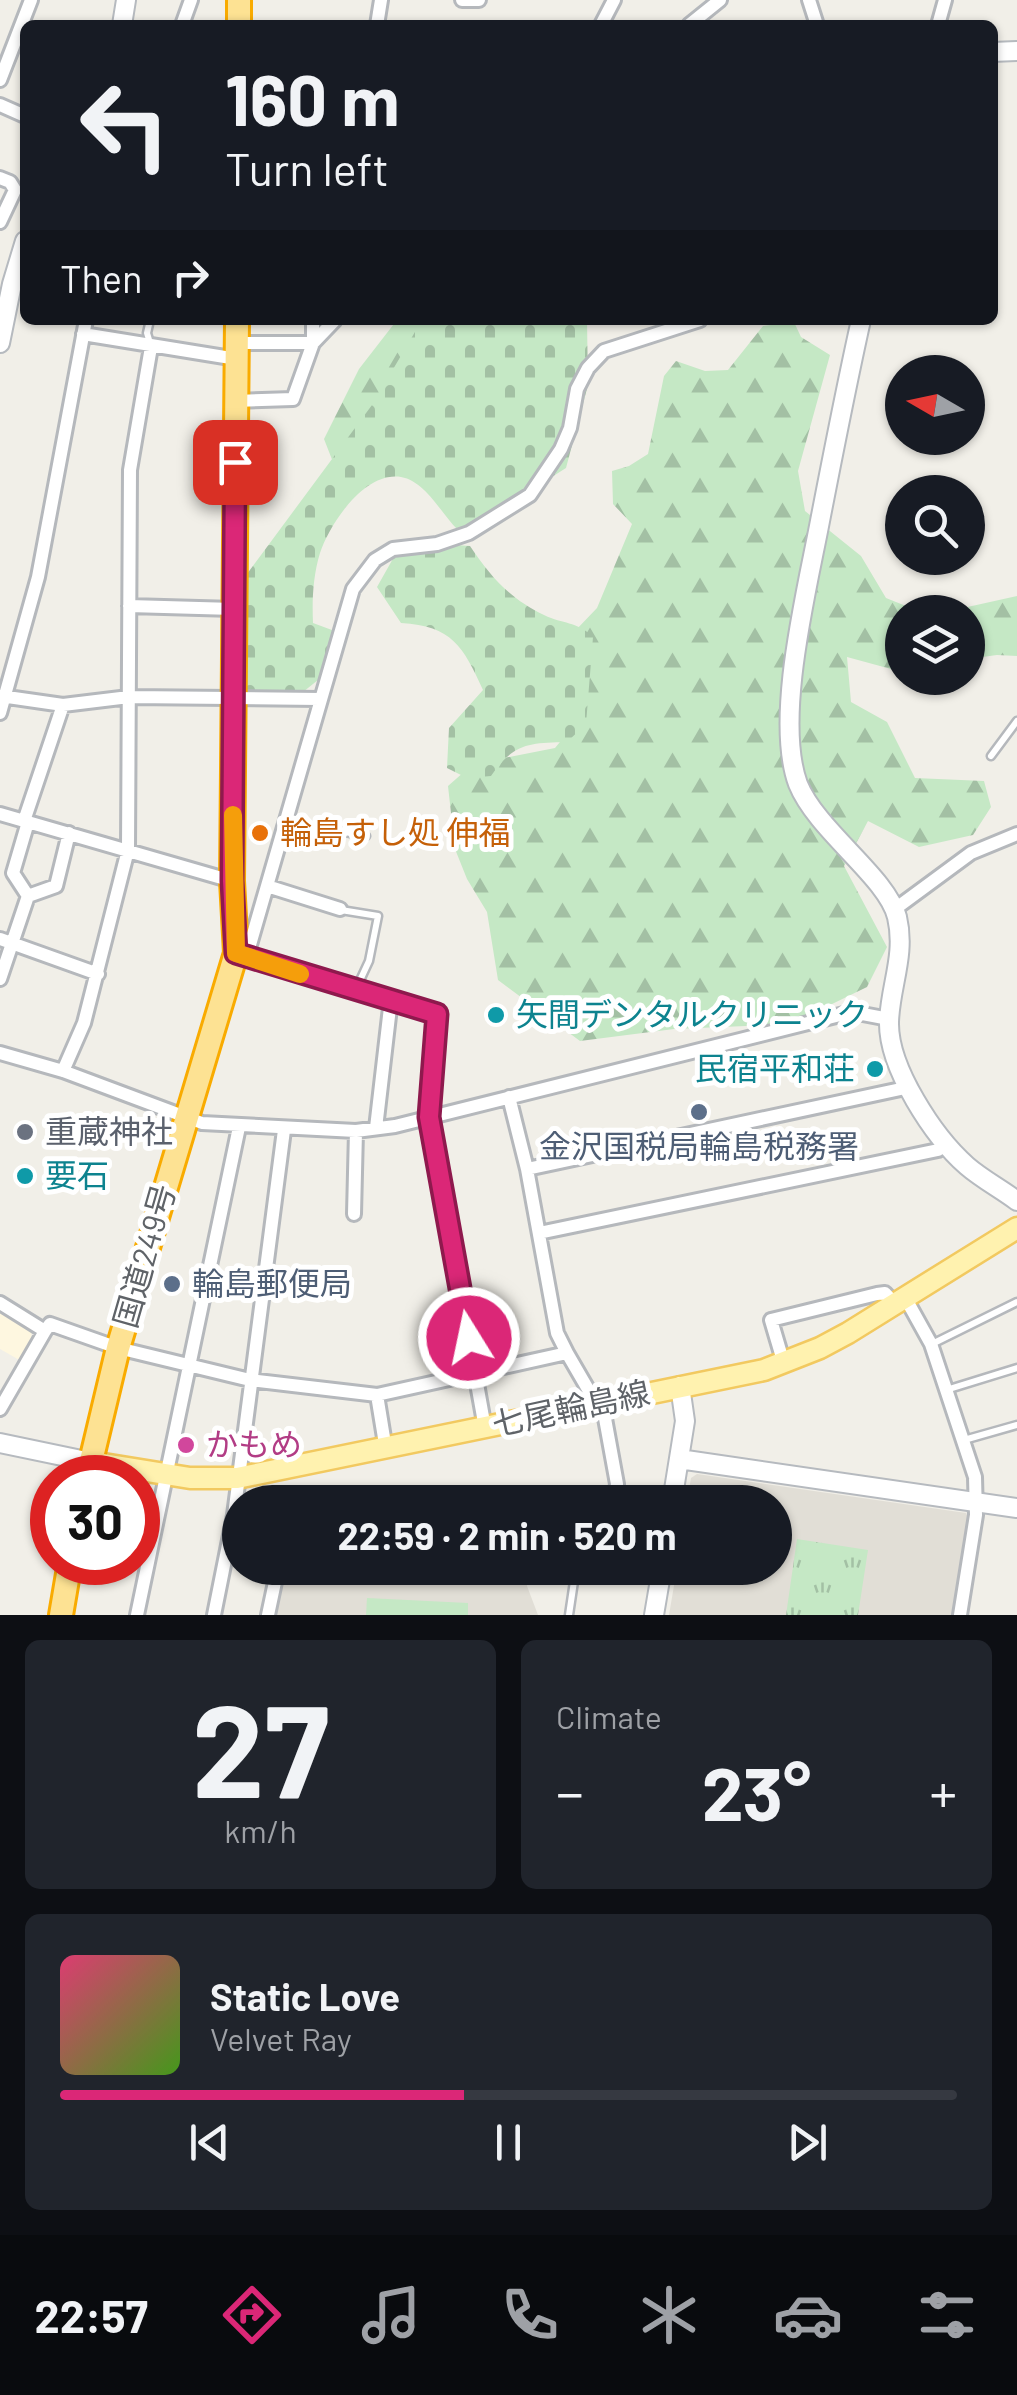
<!DOCTYPE html>
<meta charset="utf-8">
<style>
body{margin:0;font-family:Barlow,"Noto Sans JP",sans-serif;background:#20242c;color:#f1f3f6;height:100vh;display:flex;flex-direction:column;font-size:38px;white-space:nowrap}
*{box-sizing:border-box;margin:0}
p{font-size:32px;color:#9ea1a6}
.icon{flex:none;width:55px;height:55px;fill:none;stroke:currentColor;stroke-width:2;stroke-linecap:round;stroke-linejoin:round}
.map{position:relative;height:1615px;overflow:hidden}
.drawer{display:flex;flex-direction:column;gap:25px;padding:25px;background:#0d0f14;flex:1}
.drawer>*{flex:none}
.top-card{position:absolute;left:20px;top:20px;width:978px;height:305px;border-radius:15px;box-shadow:0 2px 8px #0004;background:#171b24;color:#f1f3f6;overflow:hidden}
.needle{width:65px;rotate:279deg}
.controls{position:absolute;left:885px;top:355px;display:grid;gap:20px}
.controls a{display:grid;place-items:center;width:100px;height:100px;border-radius:50%;background:#171b24;box-shadow:0 2px 8px #0004;font-size:50px}
.speed{position:absolute;left:30px;top:1455px;display:flex;gap:20px;font-size:50px;font-weight:700;text-align:center}
.speed>*{display:grid;place-content:center;width:130px;height:130px;border-radius:50%;background:#171b24;box-shadow:0 2px 8px #0004;line-height:1}
.speed .limit{border:15px solid #d22;background:#fff;color:#111}
.pin{position:absolute;display:grid;place-items:center;width:85px;height:85px;color:#fff;margin:-42px;border-radius:20px;box-shadow:0 5px 15px #0006}
.me{position:absolute;width:110px;margin:-55px;rotate:350deg;stroke-linejoin:round;filter:drop-shadow(0 0 8px #0008)}
.turn{display:flex;align-items:center;gap:35px;height:210px;padding:0 40px;font-size:45px}
.turn .icon{width:130px;height:130px;stroke-width:2.5}
.turn b{display:block;font-size:70px;line-height:85px}
.then{display:flex;align-items:center;height:95px;padding:0 40px;background:#0003;gap:20px;font-size:38px}
.big{font-size:75px;font-weight:700;line-height:1.1}
.drawer .card{flex:1;display:flex;flex-direction:column;justify-content:center;gap:15px;min-width:0;padding:0 35px;border-radius:15px;background:#20242c}
.drawer .dial{align-items:center;gap:0}
.dial b{font-size:130px;line-height:1}
.song{display:flex;align-items:center;gap:30px}
.cover{width:120px;height:120px;border-radius:15px;background:linear-gradient(135deg,hsl(340 70% 55%),hsl(100 70% 35%))}
.played{height:10px;border-radius:5px;background:linear-gradient(90deg,#db2777 45%,#363941 45%)}
.keys{display:flex;justify-content:space-around;direction:ltr}
.heat{display:flex;justify-content:space-between;align-items:center;font-size:55px;direction:ltr}
.drawer .tiles{flex:1;display:grid;gap:25px;grid-template-columns:1fr 1fr}
.card:last-child{grid-column:span 2}
.trip{position:absolute;left:222px;top:1485px;width:570px;height:100px;border-radius:50px;background:#171b24;box-shadow:0 2px 8px #0004;font-weight:700;line-height:100px;text-align:center}
.dock{display:flex;height:160px;justify-content:space-around;align-items:center;background:#090b0e;color:#9ea1a6}
.dock .icon{width:70px;height:70px}
.dock .current{color:#db2777}
.dock b{font-size:45px;color:#f1f3f6}
.map>svg:first-child{display:block}
.commercial{fill:#fef7e0}
.education{fill:#e1ded6}
.green{fill:#c5e8c5}
.forest{fill:url(#forest-firs)}
.cemetery{fill:url(#cemetery-stones)}
.park{fill:url(#park-tufts)}
.lines{fill:none;stroke-linecap:round;stroke-linejoin:round}
.lane-casing{stroke:#b5b8bc;stroke-width:11}
.street-casing{stroke:#b5b8bc;stroke-width:18}
.secondary-casing{stroke:#b6babf;stroke-width:22}
.primary-casing{stroke:#f2c960;stroke-width:25}
.highway-casing{stroke:#f9ab00;stroke-width:28}
.lane{stroke:#fff;stroke-width:6}
.street{stroke:#fff;stroke-width:12}
.secondary{stroke:#fff;stroke-width:18}
.primary{stroke:#fff2af;stroke-width:20}
.highway{stroke:#fde293;stroke-width:22}
.route-casing{stroke:#8e194d;stroke-width:25}
.route{stroke:#db2777;stroke-width:18}
.slow{stroke:#f59e0b;stroke-width:18}
.food-dot{fill:#e8710a;stroke:#fff;stroke-width:4}
.culture-dot{fill:#0f9aa8;stroke:#fff;stroke-width:4}
.service-dot{fill:#5c6f8a;stroke:#fff;stroke-width:4}
.worship-dot{fill:#6b7280;stroke:#fff;stroke-width:4}
.hotel-dot{fill:#d1479c;stroke:#fff;stroke-width:4}
.labels{text-anchor:middle;stroke-width:10;stroke-linejoin:round;paint-order:stroke}
.food-label{font-size:32px;fill:#c56008;stroke:#fff;text-anchor:start}
.culture-label{font-size:32px;fill:#0d838f;stroke:#fff;text-anchor:start}
.worship-label{font-size:32px;fill:#5b616d;stroke:#fff;text-anchor:start}
.service-label{font-size:32px;fill:#4e5e75;stroke:#fff}
.street-label{font-size:32px;fill:#5f6368;stroke:#fff}
.hotel-label{font-size:32px;fill:#b23c85;stroke:#fff;text-anchor:start}
</style>
<div class="map">
<svg width="1017" height="1615" viewBox="0 0 1017 1615">
<defs>
<pattern id="forest-firs" width="22" height="20" patternUnits="userSpaceOnUse" patternTransform="scale(2.5)"><rect width="22" height="20" fill="#c5e8c5"/><path d="M5 1l3.5 6h-7zM16 11l3.5 6h-7z" fill="#a3c0a4"/></pattern>
<pattern id="cemetery-stones" width="16" height="16" patternUnits="userSpaceOnUse" patternTransform="scale(2.5)"><rect width="16" height="16" fill="#c5e8c5"/><path d="M2 7V4a2 2 0 0 1 4 0v3zM10 15v-3a2 2 0 0 1 4 0v3z" fill="#a3c0a4"/></pattern>
<pattern id="park-tufts" width="24" height="20" patternUnits="userSpaceOnUse" patternTransform="scale(2.5)"><rect width="24" height="20" fill="#c5e8c5"/><path d="M3 7l-1-3M5 7V3M7 7l1-3M15 17l-1-3M17 17v-4M19 17l1-3" fill="none" stroke="#a3c0a4"/></pattern>
</defs>
<rect width="100%" height="100%" fill="#f1efe8"/>
<path class="commercial" d="M 0,1309 L 31,1330 L 32,1341 L 21,1361 L 0,1349 Z"/>
<path class="education" d="M 697,1474 L 966,1513 L 970,1521 L 955,1615 L 669,1615 L 677,1568 L 775,1568 L 775,1502 L 687,1502 L 691,1478 Z
M 281,1568 L 529,1568 L 527,1586 L 538,1615 L 272,1615 Z"/>
<path class="green" d="M 367,1598 L 468,1603 L 468,1615 L 366,1615 Z"/>
<path class="forest" d="M 397,320 L 437,320 L 340,480 L 324,439 L 359,369 Z
M 794,322 L 801,337 L 830,355 L 798,471 L 805,511 L 861,556 L 886,598 L 921,612 L 902,612 L 902,672 L 847,657 L 851,702 L 887,722 L 915,778 L 984,781 L 991,807 L 973,835 L 919,847 L 868,821 L 844,866 L 887,947 L 867,987 L 791,1024 L 674,1029 L 580,1041 L 498,980 L 487,912 L 467,879 L 455,849 L 448,786 L 473,764 L 555,748 L 578,720 L 574,632 L 597,608 L 632,524 L 613,504 L 612,471 L 629,466 L 648,454 L 664,376 L 676,361 L 705,371 L 728,370 L 763,326 Z
M 1017,596 L 1017,656 L 997,655 L 968,659 L 968,612 L 945,612 Z"/>
<path class="cemetery" d="M 422,320 L 587,320 L 588,385 L 566,468 L 476,525 L 457,529 C 441,513 425,481 401,477 C 365,471 330,523 320,553 C 313,576 312,600 313,623 L 340,633 L 323,676 L 298,696 L 244,693 L 244,578 L 372,405 Z
M 414,542 L 470,546 C 490,576 510,599 544,615 C 564,625 575,620 593,637 L 586,724 L 567,742 C 528,743 514,743 491,776 L 467,778 L 447,768 L 449,728 L 483,690 C 463,646 452,626 401,623 L 377,587 L 399,548 Z"/>
<path class="park" d="M 797,1539 L 868,1550 L 858,1615 L 786,1615 Z"/>
<g class="lines">
<defs>
<path id="lane" d="M 150,320 L 147,333 L 150,343
M 991,756 L 1017,721
M 288,821 L 366,836
M 341,910 L 378,916 L 369,961 L 356,989
M 932,1344 L 1017,1302
M 946,1390 L 1017,1368
M 964,1440 L 1017,1425
M 569,1615 L 576,1568"/>
<path id="street" d="M 462,0 L 479,0
M 809,0 L 817,25
M 182,25 L 191,0
M 377,25 L 381,0
M 601,25 L 614,0
M 689,25 L 720,0
M 938,25 L 945,0
M 0,80 L 31,0
M 0,105 L 25,116
M 0,178 L 10,182 L 15,190 L 0,222
M 83,334 L 237,359
M 237,343 L 313,343 L 335,320
M 236,401 L 293,399 L 313,343 L 313,320
M 129,606 L 234,609
M 0,696 L 63,705 L 129,697 L 320,699
M 0,713 L 38,577 L 86,320
M 0,814 L 232,881
M 24,821 L 63,705
M 267,886 L 340,909
M 28,896 L 13,873 L 28,822
M 895,909 L 971,853 L 1017,834
M 0,939 L 98,974
M 243,954 L 437,1014 L 429,1117 L 485,1428
M 247,955 L 353,589 L 375,560 L 393,549 L 437,544 L 469,533 L 530,495 L 561,449 L 570,428 L 577,389 L 588,368 L 604,351 L 700,320
M 0,979 L 28,896 L 56,886 L 69,833
M 0,1053 L 63,1071 L 202,1123 L 356,1131 L 395,1126 L 852,1012 L 889,1019
M 63,1071 L 84,1023 L 128,850 L 130,470 L 151,347
M 376,1128 L 391,999
M 527,1169 L 910,1087
M 354,1214 L 356,1131
M 539,1233 L 938,1150 L 946,1145
M 906,1299 L 931,1344 L 975,1477 L 976,1515 L 960,1615
M 0,1303 L 45,1331 L 50,1324 L 118,1348 L 250,1380 L 377,1395 L 567,1353 L 557,1333 L 527,1169 L 509,1097
M 567,1353 L 596,1403
M 784,1364 L 771,1320 L 877,1294 L 885,1293 L 896,1305
M 377,1395 L 386,1450
M 602,1402 L 617,1484 L 614,1502
M 0,1409 L 45,1331
M 137,1615 L 239,1127
M 214,1615 L 234,1515 L 284,1130
M 268,1615 L 278,1568"/>
<path id="secondary" d="M 122,25 L 126,0
M 992,52 L 1017,51
M 861,320 C 846,387 833,454 820,521 C 807,590 774,719 798,784 C 817,831 887,877 897,917 C 906,955 890,986 889,1022 C 888,1068 934,1137 967,1166 C 982,1179 1001,1189 1017,1201
M 0,343 L 12,284 L 25,241
M 0,1443 L 91,1462
M 679,1459 L 1017,1508
M 672,1502 L 685,1421 L 680,1386
M 654,1615 L 662,1568"/>
<path id="primary" d="M 91,1462 L 190,1478 L 237,1478 L 764,1370 L 820,1348 L 848,1333 L 1017,1228"/>
<path id="highway" d="M 239,0 L 239,25
M 87,1478 L 118,1348 L 236,953 L 232,881 L 237,320
M 61,1615 L 70,1562"/>
</defs>
<use href="#lane" class="lane-casing"/>
<use href="#street" class="street-casing"/>
<use href="#secondary" class="secondary-casing"/>
<use href="#primary" class="primary-casing"/>
<use href="#highway" class="highway-casing"/>
<use href="#lane" class="lane"/>
<use href="#street" class="street"/>
<use href="#secondary" class="secondary"/>
<use href="#primary" class="primary"/>
<use href="#highway" class="highway"/>
</g>
<g class="lines">
<defs>
<path id="route" d="M 235,462 L 232,881 L 236,953 L 437,1014 L 429,1117 L 469,1338"/>
</defs>
<use href="#route" class="route-casing"/>
<use href="#route" class="route"/>
<path class="slow" d="M 233,815 L 236,953 L 300,974"/>
</g>
<circle class="food-dot" cx="260" cy="833" r="10"/>
<g class="culture-dot">
<circle cx="496" cy="1015" r="10"/>
<circle cx="875" cy="1069" r="10"/>
<circle cx="25" cy="1176" r="10"/>
</g>
<g class="service-dot">
<circle cx="699" cy="1112" r="10"/>
<circle cx="172" cy="1284" r="10"/>
</g>
<circle class="worship-dot" cx="25" cy="1132" r="10"/>
<circle class="hotel-dot" cx="186" cy="1445" r="10"/>
<g class="labels">
<g class="food-label">
<text x="280" y="844">輪島すし処 伸福</text>
</g>
<g class="culture-label">
<text x="516" y="1026">矢間デンタルクリニック</text>
<text x="855" y="1080" text-anchor="end">民宿平和荘</text>
<text x="45" y="1187">要石</text>
</g>
<g class="worship-label">
<text x="45" y="1143">重蔵神社</text>
</g>
<g class="service-label">
<text x="699" y="1158">金沢国税局輪島税務署</text>
<text x="192" y="1295" text-anchor="start">輪島郵便局</text>
</g>
<g class="street-label">
<text transform="translate(145 1256) rotate(-74)" y="11">国道249号</text>
<text transform="translate(571 1409) rotate(-12)" y="11">七尾輪島線</text>
</g>
<g class="hotel-label">
<text x="206" y="1456">かもめ</text>
</g>
</g>
</svg>
<div class="controls">
<a><svg class="needle" viewBox="-14 -14 28 28"><path d="M0-13l5 13h-10z" fill="#e53935"/><path d="M0 13l5-13h-10z" fill="#9ea1a6"/></svg></a>
<a><svg class="icon" aria-label="search" viewBox="0 0 24 24"><circle cx="10" cy="10" r="6"/><path d="M15 15l6 6"/></svg></a>
<a><svg class="icon" aria-label="layers" viewBox="0 0 24 24"><path d="M12 4l9 5-9 5-9-5zM3 14l9 5 9-5"/></svg></a>
</div>
<div class="speed"><div class="limit">30</div></div>
<div class="pin" style="left:235px;top:462px;background:#d93025"><svg class="icon" aria-label="arrive" viewBox="0 0 24 24"><path d="M6 21V4h12l-3 4 3 4H6"/></svg></div>
<svg class="me" style="left:469px;top:1338px" viewBox="-20 -20 40 40"><circle r="17" fill="#db2777" stroke="#fff" stroke-width="3"/><path d="M0-11L8 9 0 5-8 9z" fill="#fff"/></svg>
<div class="trip">22:59 · 2 min · 520 m</div>
<div class="top-card">
<div class="turn"><svg class="icon" aria-label="left" viewBox="0 0 24 24"><path d="M17 20v-9H6M10 6l-5 5 5 5"/></svg><div><b>160 m</b>Turn left</div></div>
<div class="then">Then<svg class="icon" aria-label="right" viewBox="0 0 24 24"><path d="M7 20v-9h11M14 6l5 5-5 5"/></svg></div>
</div>
</div>
<section class="drawer">
<div class="tiles">
<div class="card dial"><b>27</b><p>km/h</p></div>
<div class="card"><p>Climate</p>
<div class="heat"><a>−</a><b class="big">23°</b><a>+</a></div>
</div>
<div class="card">
<div class="song"><i class="cover"></i><div><b>Static Love</b><p>Velvet Ray</p></div></div>
<div class="played"></div>
<div class="keys"><svg class="icon" aria-label="previous" viewBox="0 0 24 24"><path d="M18 5L8 12l10 7zM5 5v14"/></svg><svg class="icon" aria-label="pause" viewBox="0 0 24 24"><path d="M8 5v14M16 5v14"/></svg><svg class="icon" aria-label="next" viewBox="0 0 24 24"><path d="M6 5l10 7-10 7zM19 5v14"/></svg></div>
</div>
</div>
</section>
<nav class="dock">
<b>22:57</b>
<svg class="icon current" aria-label="directions" viewBox="0 0 24 24"><path d="M12 3l9 9-9 9-9-9zM9 14v-3h6M13 9l2 2-2 2"/></svg>
<svg class="icon" aria-label="music" viewBox="0 0 24 24"><path d="M9 18V5l10-2v13"/><circle cx="6" cy="18" r="3"/><circle cx="16" cy="16" r="3"/></svg>
<svg class="icon" aria-label="phone" viewBox="0 0 24 24"><path d="M5 4h4l2 5-3 2q2 4 5 5l2-3 5 2v4C11 20 4 13 5 4z"/></svg>
<svg class="icon" aria-label="climate" viewBox="0 0 24 24"><path d="M12 3v18M4 7l16 10M4 17L20 7"/></svg>
<svg class="icon" aria-label="car" viewBox="0 0 24 24"><path d="M5 17H2v-5l4-1 3-4h7l3 4 3 1v5h-3M9 17h6M6 11h13"/><circle cx="7" cy="17" r="2"/><circle cx="17" cy="17" r="2"/></svg>
<svg class="icon" aria-label="filters" viewBox="0 0 24 24"><path d="M4 7h16M4 17h16"/><circle cx="9" cy="7" r="2"/><circle cx="15" cy="17" r="2"/></svg>
</nav>
